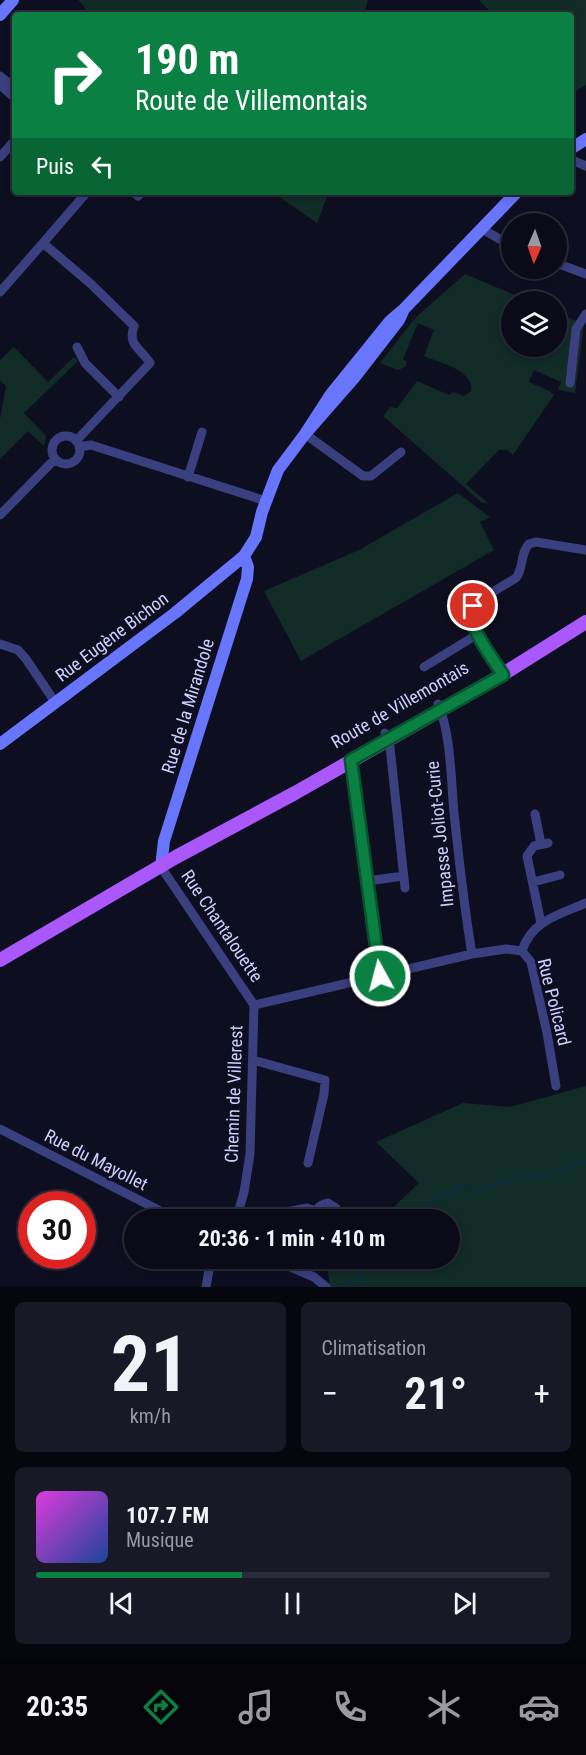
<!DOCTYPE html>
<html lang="fr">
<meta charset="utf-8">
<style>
body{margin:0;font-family:"Roboto Condensed",sans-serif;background:#181826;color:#f1f3f6;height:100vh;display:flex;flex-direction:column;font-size:22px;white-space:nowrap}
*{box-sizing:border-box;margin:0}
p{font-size:20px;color:#999aa2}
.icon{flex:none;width:33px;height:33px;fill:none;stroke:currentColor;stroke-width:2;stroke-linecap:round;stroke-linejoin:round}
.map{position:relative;height:1287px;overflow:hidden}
.details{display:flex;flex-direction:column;gap:15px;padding:15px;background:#06060e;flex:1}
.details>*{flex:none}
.banner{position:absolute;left:12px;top:12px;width:562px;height:183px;border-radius:6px;box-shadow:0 3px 9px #0003,0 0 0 2px #2a2b38;background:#0b8043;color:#fff;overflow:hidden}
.needle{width:39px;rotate:182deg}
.fabs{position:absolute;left:501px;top:213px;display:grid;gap:12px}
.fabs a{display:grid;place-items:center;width:66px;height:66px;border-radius:50%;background:#0a0a19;box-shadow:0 3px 9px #0003,0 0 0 2px #2a2b38;font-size:30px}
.speed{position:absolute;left:18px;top:1191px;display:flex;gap:12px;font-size:30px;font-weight:700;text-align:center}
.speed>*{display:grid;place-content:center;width:78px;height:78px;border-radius:50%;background:#0a0a19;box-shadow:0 3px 9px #0003,0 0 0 2px #2a2b38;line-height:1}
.speed .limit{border:9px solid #d22;background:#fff;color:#111}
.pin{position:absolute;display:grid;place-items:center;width:51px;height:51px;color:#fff;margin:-26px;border:3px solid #fff;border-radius:50%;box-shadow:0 2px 6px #0007}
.me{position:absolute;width:66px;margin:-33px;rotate:353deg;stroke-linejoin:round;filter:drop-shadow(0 0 4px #0008)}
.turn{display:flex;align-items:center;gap:21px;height:126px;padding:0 24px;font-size:27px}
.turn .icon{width:78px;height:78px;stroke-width:2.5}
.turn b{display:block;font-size:42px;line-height:51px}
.then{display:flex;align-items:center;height:57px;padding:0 24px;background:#0003;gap:12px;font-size:22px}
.big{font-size:45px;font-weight:700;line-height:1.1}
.details .tile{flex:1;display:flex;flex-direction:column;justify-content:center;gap:9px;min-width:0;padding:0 21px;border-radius:9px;background:#181826}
.details .dial{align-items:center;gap:0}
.dial b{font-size:78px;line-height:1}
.song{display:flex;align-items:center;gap:18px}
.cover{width:72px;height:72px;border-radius:9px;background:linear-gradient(135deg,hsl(300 70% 55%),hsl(220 70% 35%))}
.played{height:6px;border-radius:3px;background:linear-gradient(90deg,#0b8043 40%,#2a2b38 40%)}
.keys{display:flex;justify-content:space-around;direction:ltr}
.heat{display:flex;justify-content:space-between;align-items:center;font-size:33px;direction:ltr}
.details .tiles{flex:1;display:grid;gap:15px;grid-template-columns:1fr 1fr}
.tile:last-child{grid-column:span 2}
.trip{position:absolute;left:124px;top:1209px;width:336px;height:60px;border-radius:30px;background:#0a0a19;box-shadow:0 3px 9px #0003,0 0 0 2px #2a2b38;font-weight:700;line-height:60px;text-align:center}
.menu{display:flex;height:96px;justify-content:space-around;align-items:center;background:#04040a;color:#999aa2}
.menu .icon{width:42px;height:42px}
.menu .on{color:#0b8043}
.menu b{font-size:27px;color:#f1f3f6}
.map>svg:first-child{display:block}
.green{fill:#112b27}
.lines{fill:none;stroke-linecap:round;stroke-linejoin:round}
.stream{stroke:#0d2a45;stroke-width:2}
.street{stroke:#393f7f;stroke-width:9}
.secondary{stroke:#6776fc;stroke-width:12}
.primary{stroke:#aa58fc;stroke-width:14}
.route-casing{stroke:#07532c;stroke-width:15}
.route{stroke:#0b8043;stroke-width:10}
.labels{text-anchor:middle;stroke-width:6;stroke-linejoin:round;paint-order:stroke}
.street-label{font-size:18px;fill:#cecffe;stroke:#0e0e21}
</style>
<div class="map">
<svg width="586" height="1287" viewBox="0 0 586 1287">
<rect width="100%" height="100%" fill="#0e0e21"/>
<path class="green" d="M 78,0 L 368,0 L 364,15 L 87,15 L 84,6 Z
M 479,0 L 586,0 L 586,85 L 574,92 L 572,89 L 572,15 L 494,15 Z
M 272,192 L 329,192 L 317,223 Z
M 465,274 L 529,301 L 512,302 L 512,346 L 556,346 L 557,313 L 584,324 L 575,393 L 558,390 L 561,382 L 534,370 L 529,382 L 549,391 L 554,395 L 513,455 L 507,450 L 499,450 L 466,484 L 489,504 L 481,502 L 383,416 L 390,407 L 397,408 L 417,381 L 449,395 L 453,392 L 464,396 L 471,391 C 474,370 440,363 424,356 L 434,330 L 418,323 L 403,359 L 407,362 L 405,367 L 398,370 L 380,363 L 415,318 Z
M 14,347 L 48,382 L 74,357 L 78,361 L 24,413 L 46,436 L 44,446 L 28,431 L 0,459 L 0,419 L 6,386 L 0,380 L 0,360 Z
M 458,493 L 490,517 L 480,522 L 494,550 L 301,661 L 264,591 L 359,550 Z
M 586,1086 L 586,1287 L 330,1287 L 328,1271 L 341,1259 L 450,1258 L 450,1220 L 381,1219 L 419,1183 L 376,1142 L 463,1103 L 510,1107 Z"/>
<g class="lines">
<path class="stream" d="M 411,1220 C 422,1209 435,1193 451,1195 L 454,1191 L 454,1186 C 461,1183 470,1187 475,1191 L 525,1175 L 536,1177 L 547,1174 L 586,1161
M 348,1287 L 374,1258"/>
<path class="street" d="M 0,76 L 15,88
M 0,85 L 15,98
M 0,157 L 15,140
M 572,160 L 586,166
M 133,192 L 138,196 L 142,192
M 482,229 L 512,246
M 556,263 L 586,274
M 0,292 L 43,243
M 77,347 L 85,363 L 119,397
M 570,383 L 576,329 L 586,314
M 305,434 L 363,476 L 371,476 L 401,452
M52 450a14 14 0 1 1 28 0a14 14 0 1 1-28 0Z
M 76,441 L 150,363 C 141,348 127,346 134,326 L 91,284 L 43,243 L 87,192
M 79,447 L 91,445 L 266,501
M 188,477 L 202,432
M 0,515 L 55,459
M 0,644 L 18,650 L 26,659 L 55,702
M 424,667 L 478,634
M 503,675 C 492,657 461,621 476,602 L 516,578 C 524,568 520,553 529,544 L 536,542 L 586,550
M 438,704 C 451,733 451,781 454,813 C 459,860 464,907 472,954
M 385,733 L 390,747 L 405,888
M 350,758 L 380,976
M 535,814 L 541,844
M 161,867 L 254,1005 L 250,1154 L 244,1192 L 236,1220
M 368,881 L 403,876
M 533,882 L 560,875
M 541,923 L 527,856 L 534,846 L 548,843
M 522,951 C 531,921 560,914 586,903
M 254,1005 L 472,954 L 506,949 L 522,951 L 531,962 L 547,1033 L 556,1086
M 253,1060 L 325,1080 L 324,1094 L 308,1163
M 0,1129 L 178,1220
M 238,1213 L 255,1218 L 307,1208 L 316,1211
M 316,1220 C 313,1210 319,1205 328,1203 L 336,1208 L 337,1220
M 269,1258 L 314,1277 L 326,1287
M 206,1287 L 209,1270 L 217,1258"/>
<path class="secondary" d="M 0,15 L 13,0
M 572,148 L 586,139
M 404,309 L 517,192
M 0,744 L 175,613 L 244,556 L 256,537 L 262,512 L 278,470 L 305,434 L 331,394 L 390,321 L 404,309 L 399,320 L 354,378 L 305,434
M 161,867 L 164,841 L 247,579 L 248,567 L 244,556"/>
<path class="primary" d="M 0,960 L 176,857 L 295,793 L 497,678 L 586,622"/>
</g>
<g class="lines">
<defs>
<path id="route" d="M 380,976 L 351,760 L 503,675 C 493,658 465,625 473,606"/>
</defs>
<use href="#route" class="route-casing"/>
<use href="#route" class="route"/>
</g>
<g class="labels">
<g class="street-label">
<text transform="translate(112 637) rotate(-37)" y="6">Rue Eugène Bichon</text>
<text transform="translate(400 705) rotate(-30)" y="6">Route de Villemontais</text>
<text transform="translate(188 706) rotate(-73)" y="6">Rue de la Mirandole</text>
<text transform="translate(440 834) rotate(-96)" y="6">Impasse Joliot-Curie</text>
<text transform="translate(222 926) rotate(56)" y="6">Rue Chantalouette</text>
<text transform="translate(554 1002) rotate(76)" y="6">Rue Policard</text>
<text transform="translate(234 1094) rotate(-88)" y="6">Chemin de Villerest</text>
<text transform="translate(96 1160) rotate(27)" y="6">Rue du Mayollet</text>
</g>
</g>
</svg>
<div class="fabs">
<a><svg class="needle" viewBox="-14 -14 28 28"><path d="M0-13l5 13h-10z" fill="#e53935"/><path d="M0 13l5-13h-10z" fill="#999aa2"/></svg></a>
<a><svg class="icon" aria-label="layers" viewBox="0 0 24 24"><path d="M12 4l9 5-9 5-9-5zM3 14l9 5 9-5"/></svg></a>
</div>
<div class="speed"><div class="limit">30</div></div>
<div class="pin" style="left:473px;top:606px;background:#d93025"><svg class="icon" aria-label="arrive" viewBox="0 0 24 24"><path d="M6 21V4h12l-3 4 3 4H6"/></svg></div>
<svg class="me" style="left:380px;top:976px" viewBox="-20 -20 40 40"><circle r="17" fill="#0b8043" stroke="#fff" stroke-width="3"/><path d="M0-11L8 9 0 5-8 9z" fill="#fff"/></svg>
<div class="trip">20:36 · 1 min · 410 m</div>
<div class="banner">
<div class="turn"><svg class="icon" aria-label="right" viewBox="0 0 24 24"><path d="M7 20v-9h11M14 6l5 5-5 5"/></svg><div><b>190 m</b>Route de Villemontais</div></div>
<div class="then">Puis<svg class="icon" aria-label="left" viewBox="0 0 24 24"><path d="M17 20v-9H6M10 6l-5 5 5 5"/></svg></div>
</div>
</div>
<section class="details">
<div class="tiles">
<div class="tile dial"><b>21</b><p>km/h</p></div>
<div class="tile"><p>Climatisation</p>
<div class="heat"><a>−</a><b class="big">21°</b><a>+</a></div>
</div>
<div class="tile">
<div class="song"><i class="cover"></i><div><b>107.7 FM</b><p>Musique</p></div></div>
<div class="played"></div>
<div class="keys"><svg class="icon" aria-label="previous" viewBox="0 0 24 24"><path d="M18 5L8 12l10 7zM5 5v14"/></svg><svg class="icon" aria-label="pause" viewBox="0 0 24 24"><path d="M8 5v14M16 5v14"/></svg><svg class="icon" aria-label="next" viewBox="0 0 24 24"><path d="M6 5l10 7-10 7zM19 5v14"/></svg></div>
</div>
</div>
</section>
<nav class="menu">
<b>20:35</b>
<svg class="icon on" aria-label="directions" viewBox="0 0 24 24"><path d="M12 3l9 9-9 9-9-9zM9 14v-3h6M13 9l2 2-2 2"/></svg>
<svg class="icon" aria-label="music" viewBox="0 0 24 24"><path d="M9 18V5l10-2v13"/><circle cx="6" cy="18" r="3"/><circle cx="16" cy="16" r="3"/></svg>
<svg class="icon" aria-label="phone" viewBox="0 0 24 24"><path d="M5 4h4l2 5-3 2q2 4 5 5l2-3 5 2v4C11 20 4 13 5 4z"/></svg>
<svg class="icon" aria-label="climate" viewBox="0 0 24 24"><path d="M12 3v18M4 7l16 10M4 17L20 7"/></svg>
<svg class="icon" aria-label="car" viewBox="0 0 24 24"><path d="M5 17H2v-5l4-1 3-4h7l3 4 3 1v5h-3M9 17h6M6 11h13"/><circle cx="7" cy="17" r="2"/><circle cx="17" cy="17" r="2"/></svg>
</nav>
